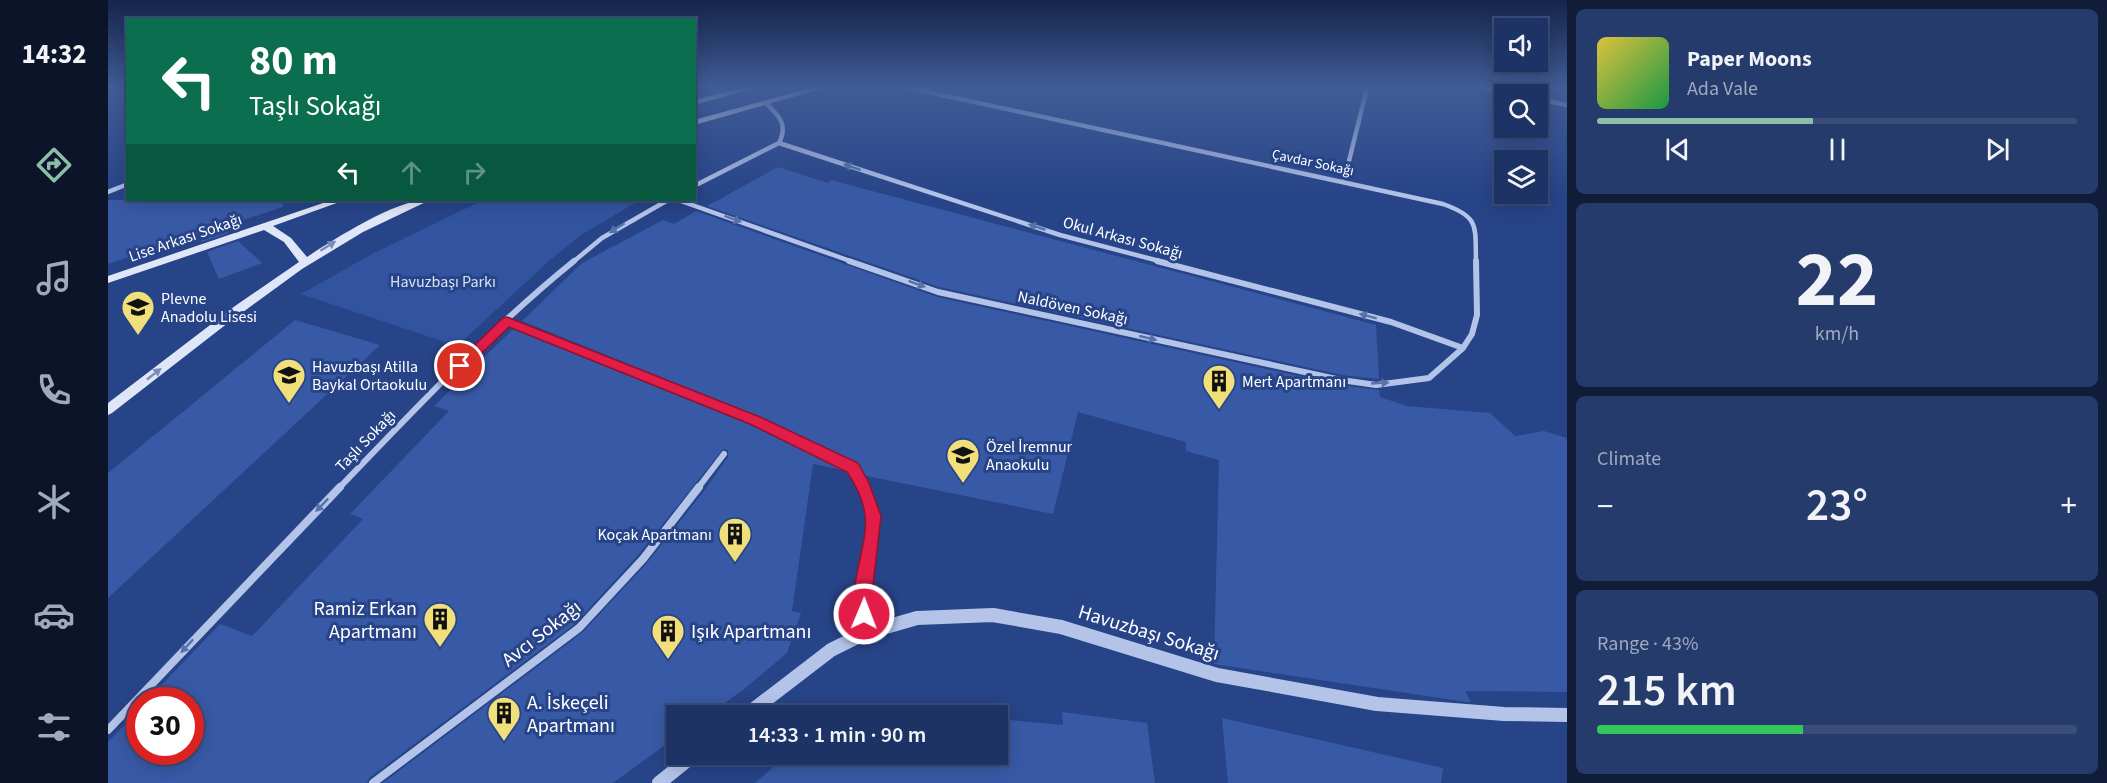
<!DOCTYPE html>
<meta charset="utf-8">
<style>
body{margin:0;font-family:"Source Sans 3",sans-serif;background:#253b6c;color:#f1f3f6;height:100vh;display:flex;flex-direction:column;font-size:22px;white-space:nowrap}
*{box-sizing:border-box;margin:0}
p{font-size:20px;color:#a0aabf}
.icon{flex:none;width:33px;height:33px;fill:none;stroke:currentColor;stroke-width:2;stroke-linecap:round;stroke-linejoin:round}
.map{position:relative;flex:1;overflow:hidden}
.details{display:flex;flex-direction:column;gap:9px;padding:9px;background:#101c38;width:540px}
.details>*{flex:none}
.guide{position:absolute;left:18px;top:18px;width:570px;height:183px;border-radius:0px;box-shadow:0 3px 15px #0003,0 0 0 2px #3b4e7a;background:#0b6e4f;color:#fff;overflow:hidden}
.fabs{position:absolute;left:1386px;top:18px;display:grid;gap:12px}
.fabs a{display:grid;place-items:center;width:54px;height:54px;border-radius:0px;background:#1d3366;box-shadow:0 3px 15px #0003,0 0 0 2px #3b4e7a;font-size:30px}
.speed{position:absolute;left:18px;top:687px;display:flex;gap:12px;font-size:30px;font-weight:700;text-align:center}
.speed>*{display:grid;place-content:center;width:78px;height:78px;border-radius:50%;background:#1d3366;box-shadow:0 3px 15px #0003,0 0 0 2px #3b4e7a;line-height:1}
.speed .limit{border:9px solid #d22;background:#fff;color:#111}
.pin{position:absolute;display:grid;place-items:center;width:51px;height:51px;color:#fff;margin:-26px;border:3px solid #fff;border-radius:50%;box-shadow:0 2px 6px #0007}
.me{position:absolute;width:66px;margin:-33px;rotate:1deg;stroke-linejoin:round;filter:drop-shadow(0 0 4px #0008)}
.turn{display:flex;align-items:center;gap:21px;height:126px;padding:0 24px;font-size:27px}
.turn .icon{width:78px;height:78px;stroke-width:2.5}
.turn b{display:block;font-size:42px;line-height:51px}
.lanes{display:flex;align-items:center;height:57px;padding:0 24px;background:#0003;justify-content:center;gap:30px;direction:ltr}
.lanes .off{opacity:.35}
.big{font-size:45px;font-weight:600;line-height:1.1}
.details .tile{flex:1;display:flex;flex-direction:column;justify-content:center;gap:9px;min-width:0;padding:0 21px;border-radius:9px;background:#253b6c}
.details .dial{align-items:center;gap:0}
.dial b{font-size:78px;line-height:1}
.song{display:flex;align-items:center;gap:18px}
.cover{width:72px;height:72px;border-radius:9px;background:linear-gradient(135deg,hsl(50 70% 55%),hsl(140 70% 35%))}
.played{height:6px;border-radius:3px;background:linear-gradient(90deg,#8abfa5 45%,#3b4e7a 45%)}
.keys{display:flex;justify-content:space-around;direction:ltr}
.heat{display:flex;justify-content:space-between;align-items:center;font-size:33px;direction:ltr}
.charge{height:9px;border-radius:4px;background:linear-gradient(90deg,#34c759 43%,#3b4e7a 0)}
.trip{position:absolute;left:558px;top:705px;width:342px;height:60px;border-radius:0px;background:#1d3366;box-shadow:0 3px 15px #0003,0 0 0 2px #3b4e7a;font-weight:600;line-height:60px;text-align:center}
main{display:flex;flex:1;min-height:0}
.menu{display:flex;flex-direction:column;width:108px;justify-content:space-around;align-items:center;background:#0c1429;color:#a0aabf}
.menu .icon{width:42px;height:42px}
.menu .selected{color:#8abfa5}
.menu b{font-size:27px;color:#f1f3f6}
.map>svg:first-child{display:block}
.green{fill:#3254a0}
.building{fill:#3859a5}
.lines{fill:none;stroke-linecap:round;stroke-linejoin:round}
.minor-far2{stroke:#b4c4e9;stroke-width:4.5}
.minor-far1{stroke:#b4c4e9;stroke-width:6}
.minor{stroke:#b4c4e9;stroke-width:8}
.tertiary{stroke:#b4c4e9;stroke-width:14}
.secondary{fill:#dee6f8;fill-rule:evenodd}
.oneway{fill:#5871aa}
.oneway2{fill:#798dba}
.route{fill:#e11d48;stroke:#92132f;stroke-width:1.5}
.labels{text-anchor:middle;stroke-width:6;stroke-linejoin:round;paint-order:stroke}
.far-street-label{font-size:14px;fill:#fff;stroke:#274488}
.street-label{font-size:16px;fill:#fff;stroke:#274488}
.park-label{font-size:16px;fill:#d8e2f7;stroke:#274488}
.poi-label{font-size:16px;fill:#fff;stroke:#274488;text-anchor:start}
.near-poi-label{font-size:20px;fill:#fff;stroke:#274488;text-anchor:start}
.near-street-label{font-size:20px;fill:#fff;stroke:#274488}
</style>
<main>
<nav class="menu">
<b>14:32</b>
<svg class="icon selected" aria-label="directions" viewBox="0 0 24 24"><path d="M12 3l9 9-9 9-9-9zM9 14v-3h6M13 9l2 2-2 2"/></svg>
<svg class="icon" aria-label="music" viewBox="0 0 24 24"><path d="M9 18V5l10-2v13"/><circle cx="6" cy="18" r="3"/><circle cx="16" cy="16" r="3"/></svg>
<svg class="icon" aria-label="phone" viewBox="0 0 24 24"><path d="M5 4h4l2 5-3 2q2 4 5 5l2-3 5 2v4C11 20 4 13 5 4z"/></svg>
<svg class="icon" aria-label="climate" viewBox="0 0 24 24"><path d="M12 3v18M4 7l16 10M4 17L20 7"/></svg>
<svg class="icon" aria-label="car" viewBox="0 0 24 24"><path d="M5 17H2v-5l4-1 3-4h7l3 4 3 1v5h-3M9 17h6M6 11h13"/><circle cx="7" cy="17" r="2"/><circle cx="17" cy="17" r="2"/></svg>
<svg class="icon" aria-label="filters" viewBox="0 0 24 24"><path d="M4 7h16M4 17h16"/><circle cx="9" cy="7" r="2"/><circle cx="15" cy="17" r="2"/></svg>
</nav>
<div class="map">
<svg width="1459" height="783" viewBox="0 0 1459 783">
<rect width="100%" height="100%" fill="#274488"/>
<path class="green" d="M 375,200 L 532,200 L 473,235 L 442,260 L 349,346 L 193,294 L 264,254 Z"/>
<path class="building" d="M 670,167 L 720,183 L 723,180 L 1268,325 L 1271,379 L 1234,375 L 831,287 L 599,206 Z
M 0,200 L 174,200 L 175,207 L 114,227 L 121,233 L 94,242 L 91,234 L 0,264 Z
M 588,211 L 829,297 L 1232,385 L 1271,390 L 1272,397 L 1299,406 L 1382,413 L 1407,436 L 1436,431 L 1459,438 L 1459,692 L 1357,691 L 1363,702 L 1359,702 L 1106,664 L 1111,460 L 1078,451 L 1078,442 L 970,412 L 945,514 L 754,475 L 746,462 L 649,416 L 414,321 L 474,263 L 555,220 L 566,224 Z
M 130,241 L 154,263 L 111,279 L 99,252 Z
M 187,320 L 272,345 L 0,598 L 0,473 Z
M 405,329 L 645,426 L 740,471 L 705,464 L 684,611 L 693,613 L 679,653 L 640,686 L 599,716 L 568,716 L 568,737 L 505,783 L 275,783 L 475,632 L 539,563 L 596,491 L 620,457 L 620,450 L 615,449 L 530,555 L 467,624 L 261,778 L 259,783 L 0,783 L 0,742 L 32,709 L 32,752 L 82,752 L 82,700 L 39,700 L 112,624 L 144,636 L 255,519 L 242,514 L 341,411 L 326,406 Z
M 954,712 L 1039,723 L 1047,783 L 647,783 L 681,754 L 890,754 L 890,719 L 955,725 Z
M 1114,718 L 1335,768 L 1333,783 L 1120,783 Z"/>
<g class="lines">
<path class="minor-far2" d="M 802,88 L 1335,204 C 1372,217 1367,226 1368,262
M 1378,88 L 1409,94
M 1430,99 L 1459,105
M 659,104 C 672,117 680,125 671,143
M 671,143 L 952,235 L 1055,262
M 1236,181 L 1259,88
M 586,186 L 671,143
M 0,192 L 20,184
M 570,200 L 745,262
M 465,262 L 494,238 L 560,200"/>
<path class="minor-far1" d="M 741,261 L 830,292 L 1233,380 L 1268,385 L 1321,378 L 1355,348 L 1364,334 L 1369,315 L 1368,261
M 1049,261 L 1283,322 L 1355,348
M 399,321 L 647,421 L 744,467 L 756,488
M 231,488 C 305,411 383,328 466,261
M 590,488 L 616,454"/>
<path class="minor" d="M 755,487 L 765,516 L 755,594 L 757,633
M 0,730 L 232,487
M 265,783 L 471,628 L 535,559 L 591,487"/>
<path class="tertiary" d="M 637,716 L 723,650 L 757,633 L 809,618 L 885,615 L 953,627 L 1109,675 L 1269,704 L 1396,714 L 1459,715
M 551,783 L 587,754"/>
<path class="secondary" d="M 632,88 L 647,88 L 586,105 L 586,100 Z
M 702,88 L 717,88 L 586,125 L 586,120 Z
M 224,200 L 237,200 L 165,226 L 183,238 L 199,257 C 225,240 292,197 322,200 L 255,232 L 194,269 L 116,326 L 4,413 L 0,415 L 0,403 L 127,306 L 191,262 L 176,242 L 156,230 L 0,283 L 0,276 Z"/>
</g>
<defs><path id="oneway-solid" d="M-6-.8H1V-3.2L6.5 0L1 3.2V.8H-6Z" transform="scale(1.5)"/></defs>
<g class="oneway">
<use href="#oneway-solid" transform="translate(744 167) rotate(-162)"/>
<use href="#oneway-solid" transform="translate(625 219) rotate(20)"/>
<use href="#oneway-solid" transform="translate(929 227) rotate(-162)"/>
<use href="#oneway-solid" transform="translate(509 228) rotate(148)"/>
<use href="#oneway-solid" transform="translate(809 284) rotate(20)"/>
<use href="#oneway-solid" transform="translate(1260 316) rotate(-165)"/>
<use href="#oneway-solid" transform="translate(1040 338) rotate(13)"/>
<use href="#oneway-solid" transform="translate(1272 383) rotate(-3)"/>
<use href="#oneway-solid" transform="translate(214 505) rotate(134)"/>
<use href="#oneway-solid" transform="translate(79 646) rotate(133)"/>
</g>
<g class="oneway2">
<use href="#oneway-solid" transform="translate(220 246) rotate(-32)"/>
<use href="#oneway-solid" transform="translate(46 374) rotate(-38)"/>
</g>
<linearGradient id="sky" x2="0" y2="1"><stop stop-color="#15254b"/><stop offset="0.44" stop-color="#415c96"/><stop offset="1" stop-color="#415c96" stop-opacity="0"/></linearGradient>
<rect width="1459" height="198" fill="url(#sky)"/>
<path class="route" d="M 399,317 L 652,417 L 750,463 L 761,483 L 773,516 L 764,594 L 765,614 L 762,619 L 756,622 L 750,619 C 737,590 761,545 757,516 C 756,501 747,484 739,472 L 642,424 L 401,327 L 357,369 L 348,369 L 346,366 L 348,363 L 395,318 Z"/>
<defs>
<symbol id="school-pin" viewBox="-11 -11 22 30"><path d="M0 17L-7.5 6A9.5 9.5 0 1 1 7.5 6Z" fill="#f1df7a" stroke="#274488"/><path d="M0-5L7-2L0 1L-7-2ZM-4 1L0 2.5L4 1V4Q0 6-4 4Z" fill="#111"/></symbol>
<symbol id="building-pin" viewBox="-11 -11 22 30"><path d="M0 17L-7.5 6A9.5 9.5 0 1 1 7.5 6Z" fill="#f1df7a" stroke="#274488"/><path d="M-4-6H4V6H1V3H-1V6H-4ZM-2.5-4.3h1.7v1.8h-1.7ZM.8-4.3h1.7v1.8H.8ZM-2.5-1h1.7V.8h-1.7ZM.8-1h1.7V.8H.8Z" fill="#111"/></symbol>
</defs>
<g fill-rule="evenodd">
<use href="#school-pin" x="11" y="288" width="38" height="52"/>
<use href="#school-pin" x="162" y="356" width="38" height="52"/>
<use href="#building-pin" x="1092" y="362" width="38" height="52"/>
<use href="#school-pin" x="836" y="436" width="38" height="52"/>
<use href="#building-pin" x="608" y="515" width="38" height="52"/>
<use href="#building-pin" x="313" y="600" width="38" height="52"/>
<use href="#building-pin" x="541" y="612" width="38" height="52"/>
<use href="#building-pin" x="377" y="694" width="38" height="52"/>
</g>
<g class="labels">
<g class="far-street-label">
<text transform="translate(1205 162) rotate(12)" y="5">Çavdar Sokağı</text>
</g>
<g class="street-label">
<text transform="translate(77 237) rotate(-19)" y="6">Lise Arkası Sokağı</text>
<text transform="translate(1015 237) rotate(15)" y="6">Okul Arkası Sokağı</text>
<text transform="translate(965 307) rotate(12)" y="6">Naldöven Sokağı</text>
<text transform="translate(257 440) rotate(-46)" y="6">Taşlı Sokağı</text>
</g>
<g class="park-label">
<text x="335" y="287">Havuzbaşı Parkı</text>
</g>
<g class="poi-label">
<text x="53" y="304">Plevne<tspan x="53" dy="18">Anadolu Lisesi</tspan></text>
<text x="204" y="372">Havuzbaşı Atilla<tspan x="204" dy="18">Baykal Ortaokulu</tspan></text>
<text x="1134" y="387">Mert Apartmanı</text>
<text x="878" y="452">Özel İremnur<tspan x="878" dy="18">Anaokulu</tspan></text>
<text x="604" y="540" text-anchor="end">Koçak Apartmanı</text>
</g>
<g class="near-poi-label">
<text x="309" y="615" text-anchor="end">Ramiz Erkan<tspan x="309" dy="23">Apartmanı</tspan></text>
<text x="583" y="638">Işık Apartmanı</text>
<text x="419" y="709">A. İskeçeli<tspan x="419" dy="23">Apartmanı</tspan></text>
</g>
<g class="near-street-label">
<text transform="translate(1041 632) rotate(17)" y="7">Havuzbaşı Sokağı</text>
<text transform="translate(433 633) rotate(-38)" y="7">Avcı Sokağı</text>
</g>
</g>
</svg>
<div class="fabs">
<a><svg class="icon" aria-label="sound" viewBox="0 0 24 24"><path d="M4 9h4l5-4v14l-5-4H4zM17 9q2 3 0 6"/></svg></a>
<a><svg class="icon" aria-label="search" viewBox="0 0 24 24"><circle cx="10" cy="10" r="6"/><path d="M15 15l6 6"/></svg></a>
<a><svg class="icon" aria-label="layers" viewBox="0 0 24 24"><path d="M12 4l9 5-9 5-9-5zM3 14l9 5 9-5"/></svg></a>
</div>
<div class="speed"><div class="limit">30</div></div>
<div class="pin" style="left:352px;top:366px;background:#d93025"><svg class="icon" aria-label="arrive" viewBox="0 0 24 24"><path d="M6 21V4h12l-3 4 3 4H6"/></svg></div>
<svg class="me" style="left:756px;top:614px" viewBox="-20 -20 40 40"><circle r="17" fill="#e11d48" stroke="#fff" stroke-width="3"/><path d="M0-11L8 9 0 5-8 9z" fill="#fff"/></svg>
<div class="trip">14:33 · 1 min · 90 m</div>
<div class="guide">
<div class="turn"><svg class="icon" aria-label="left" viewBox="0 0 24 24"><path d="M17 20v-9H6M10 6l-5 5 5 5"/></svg><div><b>80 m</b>Taşlı Sokağı</div></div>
<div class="lanes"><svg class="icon" aria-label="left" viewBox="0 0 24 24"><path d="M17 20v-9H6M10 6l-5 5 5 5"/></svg><svg class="icon off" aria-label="ahead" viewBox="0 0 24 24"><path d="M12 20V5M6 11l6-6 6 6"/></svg><svg class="icon off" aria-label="right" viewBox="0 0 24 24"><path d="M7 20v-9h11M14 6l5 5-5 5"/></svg></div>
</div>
</div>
<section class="details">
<div class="tile">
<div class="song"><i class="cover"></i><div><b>Paper Moons</b><p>Ada Vale</p></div></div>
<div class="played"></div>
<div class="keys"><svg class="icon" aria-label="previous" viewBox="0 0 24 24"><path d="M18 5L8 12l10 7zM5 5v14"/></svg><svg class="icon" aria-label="pause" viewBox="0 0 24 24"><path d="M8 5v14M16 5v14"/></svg><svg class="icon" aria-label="next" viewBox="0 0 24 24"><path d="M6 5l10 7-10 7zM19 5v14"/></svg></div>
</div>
<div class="tile dial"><b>22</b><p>km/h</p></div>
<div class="tile"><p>Climate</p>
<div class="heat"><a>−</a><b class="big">23°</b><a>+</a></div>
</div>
<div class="tile"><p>Range · 43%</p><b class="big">215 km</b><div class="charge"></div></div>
</section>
</main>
